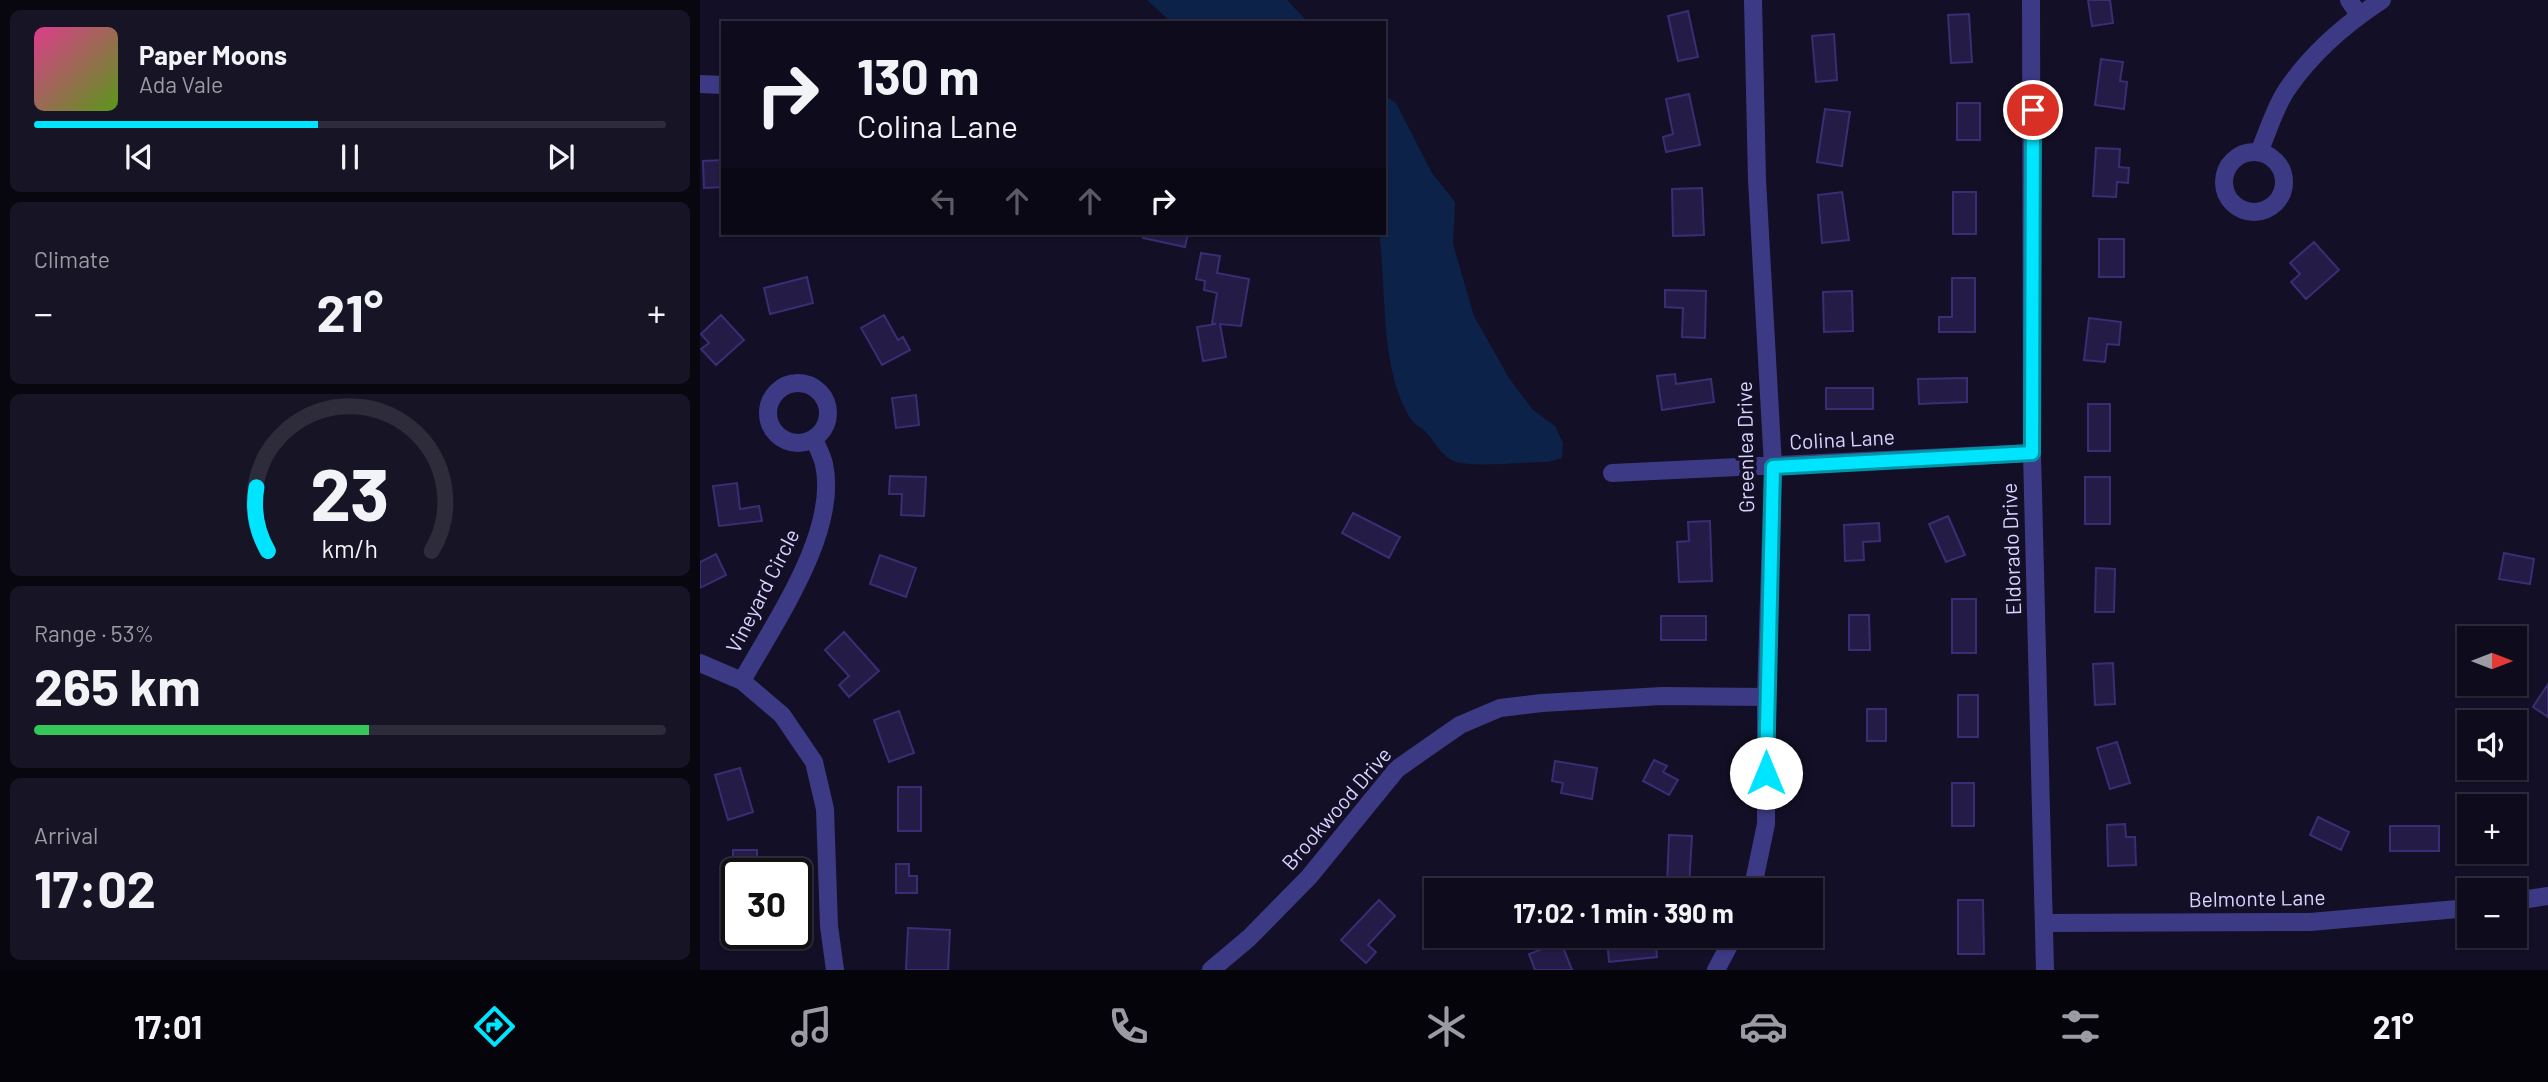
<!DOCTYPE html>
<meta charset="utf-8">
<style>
body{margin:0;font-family:Barlow,sans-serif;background:#171425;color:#f1f3f6;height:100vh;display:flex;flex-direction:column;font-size:26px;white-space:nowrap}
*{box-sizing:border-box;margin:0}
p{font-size:23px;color:#9b9ba3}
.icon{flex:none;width:38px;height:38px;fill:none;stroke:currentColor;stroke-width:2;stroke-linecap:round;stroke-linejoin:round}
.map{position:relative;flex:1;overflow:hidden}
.side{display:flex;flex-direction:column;gap:10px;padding:10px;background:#08060f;width:700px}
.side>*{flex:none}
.top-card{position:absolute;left:21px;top:21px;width:665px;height:214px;border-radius:0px;box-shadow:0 2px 5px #0004,0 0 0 2px #2e2b3b;background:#0e0b1c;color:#f1f3f6;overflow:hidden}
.needle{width:46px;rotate:90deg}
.tools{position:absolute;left:1757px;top:626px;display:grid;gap:14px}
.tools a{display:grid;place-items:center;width:70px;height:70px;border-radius:0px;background:#0e0b1c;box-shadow:0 2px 5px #0004,0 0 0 2px #2e2b3b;font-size:35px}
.speed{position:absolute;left:21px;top:858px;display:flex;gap:14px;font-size:35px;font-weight:700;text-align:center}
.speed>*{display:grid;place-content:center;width:91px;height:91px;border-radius:50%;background:#0e0b1c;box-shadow:0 2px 5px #0004,0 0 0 2px #2e2b3b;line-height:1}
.speed .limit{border:4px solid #111;border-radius:10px;background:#fff;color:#111}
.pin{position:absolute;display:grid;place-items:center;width:60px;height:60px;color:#fff;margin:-30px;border:4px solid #fff;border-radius:50%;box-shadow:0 2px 7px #0007}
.me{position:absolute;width:77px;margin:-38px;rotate:0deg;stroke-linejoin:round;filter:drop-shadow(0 0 5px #0008)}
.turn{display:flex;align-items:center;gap:24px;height:147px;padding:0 21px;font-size:32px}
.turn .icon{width:91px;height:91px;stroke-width:2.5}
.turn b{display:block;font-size:49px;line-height:60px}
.lanes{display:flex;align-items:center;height:66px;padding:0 21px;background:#0003;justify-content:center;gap:35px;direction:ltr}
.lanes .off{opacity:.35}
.big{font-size:52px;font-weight:700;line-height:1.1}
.side .widget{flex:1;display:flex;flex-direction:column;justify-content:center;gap:10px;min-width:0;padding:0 24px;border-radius:10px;background:#171425}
.side .dial{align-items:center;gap:0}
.dial svg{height:182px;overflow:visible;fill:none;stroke:#2e2b3b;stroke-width:7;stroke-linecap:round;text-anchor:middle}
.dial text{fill:#f1f3f6;stroke:none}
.song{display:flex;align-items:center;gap:21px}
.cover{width:84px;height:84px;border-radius:10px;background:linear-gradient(135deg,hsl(330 70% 55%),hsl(90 70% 35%))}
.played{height:7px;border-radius:4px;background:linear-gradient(90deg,#00e5ff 45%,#2e2b3b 45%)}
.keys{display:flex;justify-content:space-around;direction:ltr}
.heat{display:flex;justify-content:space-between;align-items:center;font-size:38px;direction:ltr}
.charge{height:10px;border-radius:5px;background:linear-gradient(90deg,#34c759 53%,#2e2b3b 0)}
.trip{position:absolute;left:724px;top:878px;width:399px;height:70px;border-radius:0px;background:#0e0b1c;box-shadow:0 2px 5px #0004,0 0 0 2px #2e2b3b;font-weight:700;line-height:70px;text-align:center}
.menu{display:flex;height:112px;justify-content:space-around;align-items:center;background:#06040b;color:#9b9ba3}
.menu .icon{width:49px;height:49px}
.menu .current{color:#00e5ff}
.menu b{font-size:32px;color:#f1f3f6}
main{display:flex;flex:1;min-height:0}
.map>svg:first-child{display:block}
.water{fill:#0c2248}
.building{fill:#241b47;stroke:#3b2d73;stroke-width:2}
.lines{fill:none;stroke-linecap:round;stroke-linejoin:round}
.minor{stroke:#3d3a85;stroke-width:18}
.route-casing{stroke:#0095a6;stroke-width:18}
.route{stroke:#00e5ff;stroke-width:12}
.labels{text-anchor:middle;stroke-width:7;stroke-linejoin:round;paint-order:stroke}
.street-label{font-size:21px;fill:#d9d4ff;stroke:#130f26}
</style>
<main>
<section class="side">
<div class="widget">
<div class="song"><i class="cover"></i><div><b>Paper Moons</b><p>Ada Vale</p></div></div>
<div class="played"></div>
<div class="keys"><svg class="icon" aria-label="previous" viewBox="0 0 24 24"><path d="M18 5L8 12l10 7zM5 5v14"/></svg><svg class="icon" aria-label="pause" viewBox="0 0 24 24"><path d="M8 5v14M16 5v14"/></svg><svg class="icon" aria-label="next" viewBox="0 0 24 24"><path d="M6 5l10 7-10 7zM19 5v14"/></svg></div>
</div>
<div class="widget"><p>Climate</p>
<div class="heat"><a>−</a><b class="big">21°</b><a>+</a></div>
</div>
<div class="widget dial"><svg viewBox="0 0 100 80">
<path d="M14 69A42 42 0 1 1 86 69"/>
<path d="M14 69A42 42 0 0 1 9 41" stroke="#00e5ff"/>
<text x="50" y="56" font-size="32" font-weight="700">23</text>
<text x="50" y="72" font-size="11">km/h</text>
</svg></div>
<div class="widget"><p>Range · 53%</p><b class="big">265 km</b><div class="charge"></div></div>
<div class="widget"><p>Arrival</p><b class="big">17:02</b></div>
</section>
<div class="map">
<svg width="1848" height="970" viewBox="0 0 1848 970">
<rect width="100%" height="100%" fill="#130f26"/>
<path class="water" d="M 447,0 L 587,0 L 609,23 L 472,23 Z
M 684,95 L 696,103 L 732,173 L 755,202 L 753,244 L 774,316 L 809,378 L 833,410 L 855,426 L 863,443 L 862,458 L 848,462 C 823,462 784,467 761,463 C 743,460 737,445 726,432 C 721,427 714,424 710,418 C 679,367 687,290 679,233 L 684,233 Z"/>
<path class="building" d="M 1388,0 L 1410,0 L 1413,23 L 1392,26 Z
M 988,11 L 998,57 L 978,61 L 968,16 Z
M 1269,14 L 1272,62 L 1251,63 L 1248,15 Z
M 1134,34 L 1137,80 L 1116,82 L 1112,36 Z
M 1401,59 L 1423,62 L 1420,81 L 1427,82 L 1424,109 L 1395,105 Z
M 989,94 L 1000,145 L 966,152 L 963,137 L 973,134 L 966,99 Z
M 1257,103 L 1280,103 L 1280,140 L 1257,140 Z
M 1125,109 L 1150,112 L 1142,166 L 1117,162 Z
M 1396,148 L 1420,149 L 1419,167 L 1429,168 L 1428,183 L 1417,182 L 1416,197 L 1393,196 Z
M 23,160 L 23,187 L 4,188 L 3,161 Z
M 1002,188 L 1004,235 L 973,236 L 972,189 Z
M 1142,192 L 1149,240 L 1122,243 L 1118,195 Z
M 1253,192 L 1276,192 L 1276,234 L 1253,234 Z
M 444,233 L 488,233 L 485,247 L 443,238 Z
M 1399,239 L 1424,239 L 1424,277 L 1399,277 Z
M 1614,242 L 1639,270 L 1606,299 L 1591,282 L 1600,274 L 1590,263 Z
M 501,253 L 520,256 L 517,273 L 549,279 L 541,326 L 520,324 L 526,357 L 503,361 L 497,327 L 516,324 L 512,323 L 517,293 L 504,290 L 505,281 L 496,279 Z
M 107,277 L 113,303 L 70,314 L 64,288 Z
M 1252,278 L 1275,278 L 1275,332 L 1239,332 L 1239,317 L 1252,317 Z
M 965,290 L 1006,291 L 1005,338 L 982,337 L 983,308 L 965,307 Z
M 1152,291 L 1153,331 L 1124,332 L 1123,292 Z
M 21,315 L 44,340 L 16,365 L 1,349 L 9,343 L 1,334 Z
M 184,315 L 198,340 L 203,337 L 210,350 L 182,365 L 161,328 Z
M 1389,318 L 1421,322 L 1419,345 L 1407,344 L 1405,362 L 1384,360 Z
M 975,374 L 976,384 L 1011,379 L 1014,402 L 962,410 L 957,376 Z
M 1267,378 L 1267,402 L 1219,404 L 1218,379 Z
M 1126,388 L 1173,388 L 1173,409 L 1126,409 Z
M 216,395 L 219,425 L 196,428 L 192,398 Z
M 1388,404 L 1410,404 L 1410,451 L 1388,451 Z
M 190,476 L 226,477 L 224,516 L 201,515 L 202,494 L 189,494 Z
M 1385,477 L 1410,477 L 1410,524 L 1385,524 Z
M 37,483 L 40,509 L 59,506 L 62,521 L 19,526 L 13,486 Z
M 653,513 L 700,537 L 689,558 L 642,533 Z
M 1248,516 L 1265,555 L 1246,562 L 1229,524 Z
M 1010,521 L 1012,581 L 979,582 L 977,542 L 989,541 L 988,522 Z
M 1179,523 L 1180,541 L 1163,542 L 1164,560 L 1145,561 L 1144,525 Z
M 1804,553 L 1834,559 L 1830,584 L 1799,579 Z
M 16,554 L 26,575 L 0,588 L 0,562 Z
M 180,555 L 216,568 L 206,597 L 170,584 Z
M 1396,568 L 1415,569 L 1414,612 L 1395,612 Z
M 1252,599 L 1276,599 L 1276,653 L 1252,653 Z
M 1149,615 L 1169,615 L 1170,650 L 1149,650 Z
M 961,616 L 1006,616 L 1006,640 L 961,640 Z
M 144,632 L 179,671 L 149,697 L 139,685 L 149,676 L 125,650 Z
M 1413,663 L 1415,704 L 1395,705 L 1393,664 Z
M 1848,684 L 1848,717 L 1833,707 Z
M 1258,695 L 1278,695 L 1278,737 L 1258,737 Z
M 1167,709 L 1186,709 L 1186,741 L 1167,741 Z
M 199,711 L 214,753 L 189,762 L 174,720 Z
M 1417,742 L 1430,783 L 1410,789 L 1397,748 Z
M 954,760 L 967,766 L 963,772 L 978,780 L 969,795 L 943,781 Z
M 855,761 L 897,768 L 892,799 L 861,793 L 863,783 L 852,781 Z
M 40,768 L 53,812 L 28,820 L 15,775 Z
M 1252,783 L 1274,783 L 1274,826 L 1252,826 Z
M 198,787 L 221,787 L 221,831 L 198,831 Z
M 1618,817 L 1649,832 L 1641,850 L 1610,835 Z
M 1425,824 L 1426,837 L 1435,837 L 1436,865 L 1408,866 L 1407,825 Z
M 1690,826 L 1739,826 L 1739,851 L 1690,851 Z
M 969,835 L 992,836 L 989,887 L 967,886 Z
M 33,850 L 57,850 L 57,873 L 33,873 Z
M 196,864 L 209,864 L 209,876 L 217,876 L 217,893 L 196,893 Z
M 679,900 L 695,916 L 668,945 L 676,952 L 666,963 L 641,940 Z
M 1258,900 L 1283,900 L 1284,954 L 1258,954 Z
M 208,928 L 250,930 L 248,970 L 206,970 Z
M 955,936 L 957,957 L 909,962 L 907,938 Z
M 861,942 L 872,970 L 835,970 L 829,954 Z"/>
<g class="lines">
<path class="minor" d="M 1331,0 L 1332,453 L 1345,970
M 1649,0 L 1659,15
M 0,84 L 23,85
M1524 182a30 30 0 1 1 60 0a30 30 0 1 1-60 0Z
M 1559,152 C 1568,132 1575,106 1588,88 C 1612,53 1647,23 1682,0
M68 413a30 30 0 1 1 60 0a30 30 0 1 1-60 0Z
M 912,473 L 1332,453
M 0,663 L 42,681 L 82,715 L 114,762 L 125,809 L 129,926 L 135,970
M 42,681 C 74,623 139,532 124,464 C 122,455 117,447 114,439
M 1052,891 L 1066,824 L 1066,697 L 1073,466 L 1057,180 L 1053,0
M 1815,901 L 1848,896
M 1345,923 L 1610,922 L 1769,908
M 511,970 L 549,938 L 609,877 L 697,769 L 760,725 L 800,708 L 842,703 L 962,696 L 1066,697
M 1016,970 L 1034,936"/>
</g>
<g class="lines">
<defs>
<path id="route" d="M 1066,773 L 1073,467 L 1332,453 L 1333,110"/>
</defs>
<use href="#route" class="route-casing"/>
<use href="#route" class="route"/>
</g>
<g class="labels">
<g class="street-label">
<text transform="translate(1142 440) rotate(-3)" y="7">Colina Lane</text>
<text transform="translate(1046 447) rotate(-91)" y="7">Greenlea Drive</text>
<text transform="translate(1312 549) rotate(-92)" y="7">Eldorado Drive</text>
<text transform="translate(63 591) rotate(-63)" y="7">Vineyard Circle</text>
<text transform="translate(637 809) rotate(-49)" y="7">Brookwood Drive</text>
<text transform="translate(1557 899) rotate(-1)" y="7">Belmonte Lane</text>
</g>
</g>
</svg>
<div class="tools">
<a><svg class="needle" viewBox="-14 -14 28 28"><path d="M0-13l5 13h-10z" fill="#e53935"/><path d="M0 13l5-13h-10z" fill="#9b9ba3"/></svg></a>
<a><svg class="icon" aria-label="sound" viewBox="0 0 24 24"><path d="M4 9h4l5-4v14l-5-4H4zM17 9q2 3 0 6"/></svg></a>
<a>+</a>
<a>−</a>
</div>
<div class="speed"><div class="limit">30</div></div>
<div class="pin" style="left:1333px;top:110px;background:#d93025"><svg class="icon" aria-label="arrive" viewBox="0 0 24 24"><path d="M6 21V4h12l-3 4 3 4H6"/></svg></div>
<svg class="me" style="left:1066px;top:773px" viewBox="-20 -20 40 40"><circle r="19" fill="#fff"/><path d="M0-13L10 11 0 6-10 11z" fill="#00e5ff"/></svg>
<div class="trip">17:02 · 1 min · 390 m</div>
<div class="top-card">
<div class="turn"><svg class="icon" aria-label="right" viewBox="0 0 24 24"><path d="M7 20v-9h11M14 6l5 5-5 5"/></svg><div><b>130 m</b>Colina Lane</div></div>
<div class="lanes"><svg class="icon off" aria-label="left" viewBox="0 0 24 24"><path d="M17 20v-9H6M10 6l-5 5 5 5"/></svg><svg class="icon off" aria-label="ahead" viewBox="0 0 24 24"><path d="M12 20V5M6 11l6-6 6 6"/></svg><svg class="icon off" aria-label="ahead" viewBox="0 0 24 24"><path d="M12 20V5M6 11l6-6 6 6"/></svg><svg class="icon" aria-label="right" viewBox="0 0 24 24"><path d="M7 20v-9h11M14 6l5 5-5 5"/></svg></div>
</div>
</div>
</main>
<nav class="menu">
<b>17:01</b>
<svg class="icon current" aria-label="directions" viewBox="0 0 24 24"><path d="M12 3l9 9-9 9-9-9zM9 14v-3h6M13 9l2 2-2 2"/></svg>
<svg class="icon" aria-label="music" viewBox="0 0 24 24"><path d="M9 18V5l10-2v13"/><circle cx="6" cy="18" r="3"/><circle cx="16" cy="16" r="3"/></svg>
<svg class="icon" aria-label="phone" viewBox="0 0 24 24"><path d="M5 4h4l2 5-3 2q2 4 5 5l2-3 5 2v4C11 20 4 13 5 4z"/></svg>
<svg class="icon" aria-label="climate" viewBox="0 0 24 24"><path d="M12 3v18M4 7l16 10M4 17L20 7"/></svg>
<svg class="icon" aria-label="car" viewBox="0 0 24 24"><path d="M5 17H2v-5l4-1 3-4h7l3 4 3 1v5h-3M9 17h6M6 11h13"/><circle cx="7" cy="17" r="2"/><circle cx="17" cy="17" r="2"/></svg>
<svg class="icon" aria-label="filters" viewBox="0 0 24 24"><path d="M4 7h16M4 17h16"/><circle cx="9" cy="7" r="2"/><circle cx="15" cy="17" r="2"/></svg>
<b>21°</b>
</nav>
